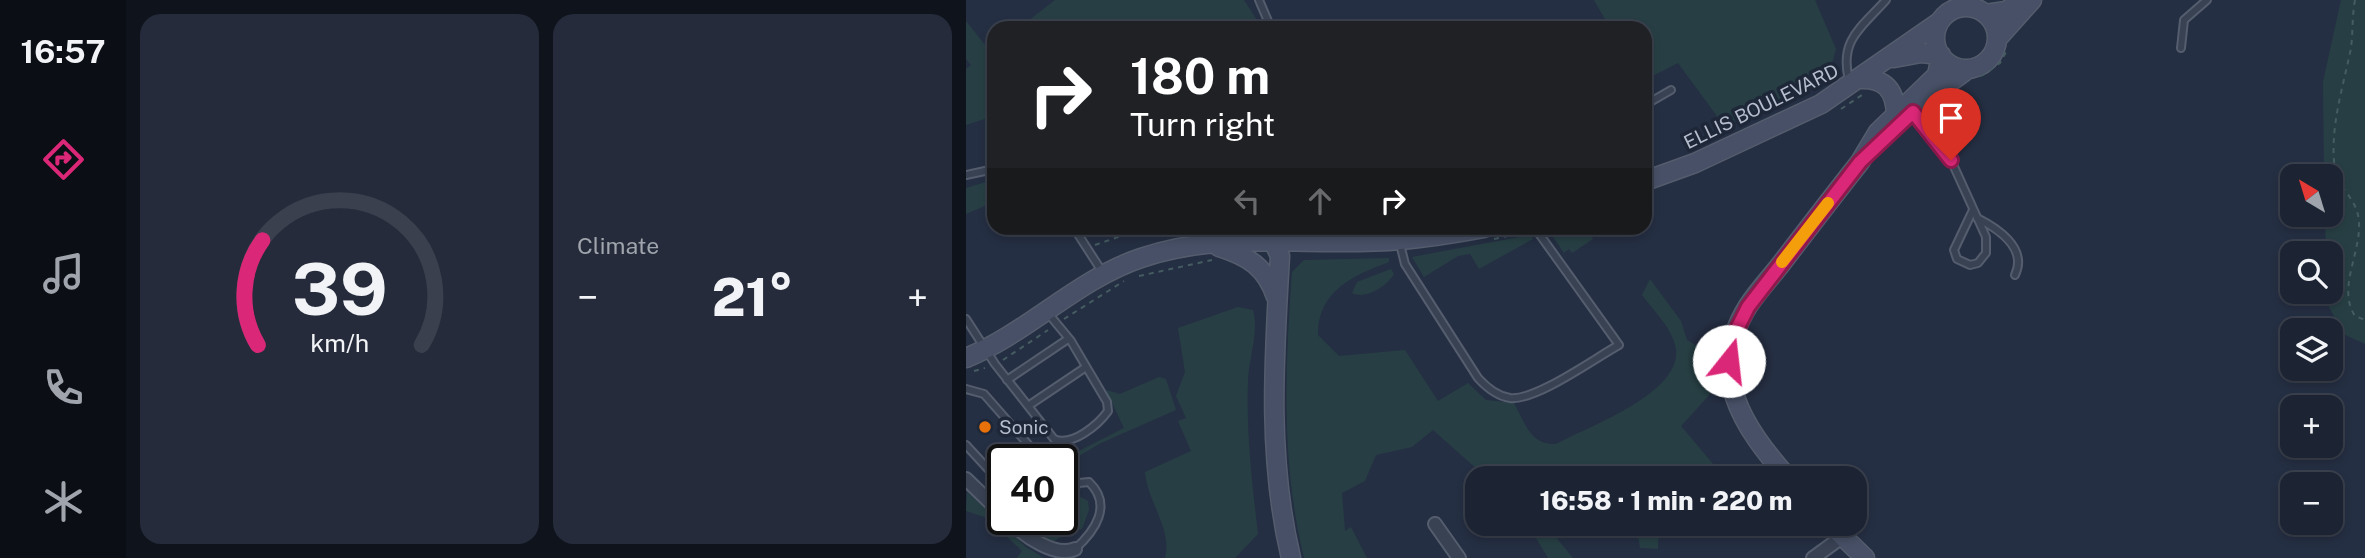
<!DOCTYPE html>
<meta charset="utf-8">
<style>
body{margin:0;font-family:"Public Sans",sans-serif;background:#252b3a;color:#f1f3f6;height:100vh;display:flex;flex-direction:column;font-size:26px;white-space:nowrap}
*{box-sizing:border-box;margin:0}
p{font-size:23px;color:#a0a4ac}
.icon{flex:none;width:38px;height:38px;fill:none;stroke:currentColor;stroke-width:2;stroke-linecap:round;stroke-linejoin:round}
.map{position:relative;flex:1;overflow:hidden}
.drawer{display:flex;flex-direction:column;gap:14px;padding:14px;background:#0f131c;width:840px}
.drawer>*{flex:none}
.banner{position:absolute;left:21px;top:21px;width:665px;height:214px;border-radius:21px;box-shadow:0 4px 10px #0003,0 0 0 2px #3a404d;background:#202124;color:#fff;overflow:hidden}
.needle{width:46px;rotate:322deg}
.controls{position:absolute;left:1314px;top:164px;display:grid;gap:14px}
.controls a{display:grid;place-items:center;width:63px;height:63px;border-radius:14px;background:#1c2332;box-shadow:0 4px 10px #0003,0 0 0 2px #3a404d;font-size:35px}
.speed{position:absolute;left:21px;top:444px;display:flex;gap:14px;font-size:35px;font-weight:700;text-align:center}
.speed>*{display:grid;place-content:center;width:91px;height:91px;border-radius:50%;background:#1c2332;box-shadow:0 4px 10px #0003,0 0 0 2px #3a404d;line-height:1}
.speed .limit{border:4px solid #111;border-radius:10px;background:#fff;color:#111}
.pin{position:absolute;display:grid;place-items:center;width:60px;height:60px;color:#fff;margin:-72px -30px;border-radius:50% 50% 50% 0;rotate:-45deg;box-shadow:0 0 7px #0007}
.pin .icon{rotate:45deg}
.me{position:absolute;width:77px;margin:-38px;rotate:16deg;stroke-linejoin:round;filter:drop-shadow(0 0 5px #0008)}
.turn{display:flex;align-items:center;gap:24px;height:147px;padding:0 28px;font-size:32px}
.turn .icon{width:91px;height:91px;stroke-width:2.5}
.turn b{display:block;font-size:49px;line-height:60px}
.lanes{display:flex;align-items:center;height:66px;padding:0 28px;background:#0003;justify-content:center;gap:35px;direction:ltr}
.lanes .off{opacity:.35}
.big{font-size:52px;font-weight:800;line-height:1.1}
.drawer .card{flex:1;display:flex;flex-direction:column;justify-content:center;gap:10px;min-width:0;padding:0 24px;border-radius:21px;background:#252b3a}
.drawer .dial{align-items:center;gap:0}
.dial svg{height:182px;overflow:visible;fill:none;stroke:#3a404d;stroke-width:7;stroke-linecap:round;text-anchor:middle}
.dial text{fill:#f1f3f6;stroke:none}
.heat{display:flex;justify-content:space-between;align-items:center;font-size:38px;direction:ltr}
.drawer .tiles{flex:1;display:grid;gap:14px;grid-template-columns:repeat(2,1fr)}
.trip{position:absolute;left:499px;top:466px;width:402px;height:70px;border-radius:21px;background:#1c2332;box-shadow:0 4px 10px #0003,0 0 0 2px #3a404d;font-weight:800;line-height:70px;text-align:center}
main{display:flex;flex:1;min-height:0}
.tab-bar{display:flex;flex-direction:column;width:126px;justify-content:space-around;align-items:center;background:#0b0e14;color:#a0a4ac}
.tab-bar .icon{width:49px;height:49px}
.tab-bar .on{color:#db2777}
.tab-bar b{font-size:32px;color:#f1f3f6}
.map>svg:first-child{display:block}
.green{fill:#273f44}
.lines{fill:none;stroke-linecap:round;stroke-linejoin:round}
.lane-casing{stroke:#545d6d;stroke-width:10}
.street-casing{stroke:#545d6d;stroke-width:16}
.secondary-casing{stroke:#545d6d;stroke-width:21}
.path{stroke:#455c61;stroke-width:2;stroke-dasharray:5 5;stroke-linecap:butt}
.lane{stroke:#394253;stroke-width:6}
.street{stroke:#394253;stroke-width:12}
.secondary{stroke:#475066;stroke-width:18}
.route-casing{stroke:#8e194d;stroke-width:18}
.route{stroke:#db2777;stroke-width:12}
.slow{stroke:#f59e0b;stroke-width:12}
.food-dot{fill:#e8710a;stroke:#1e2738;stroke-width:2.5}
.labels{text-anchor:middle;stroke-width:7;stroke-linejoin:round;paint-order:stroke}
.street-label{font-size:19px;fill:#b6bdcd;stroke:#1e2738}
.poi-label{font-size:19px;fill:#b6bdcd;stroke:#1e2738;text-anchor:start}
</style>
<main>
<nav class="tab-bar">
<b>16:57</b>
<svg class="icon on" aria-label="directions" viewBox="0 0 24 24"><path d="M12 3l9 9-9 9-9-9zM9 14v-3h6M13 9l2 2-2 2"/></svg>
<svg class="icon" aria-label="music" viewBox="0 0 24 24"><path d="M9 18V5l10-2v13"/><circle cx="6" cy="18" r="3"/><circle cx="16" cy="16" r="3"/></svg>
<svg class="icon" aria-label="phone" viewBox="0 0 24 24"><path d="M5 4h4l2 5-3 2q2 4 5 5l2-3 5 2v4C11 20 4 13 5 4z"/></svg>
<svg class="icon" aria-label="climate" viewBox="0 0 24 24"><path d="M12 3v18M4 7l16 10M4 17L20 7"/></svg>
</nav>
<section class="drawer">
<div class="tiles">
<div class="card dial"><svg viewBox="0 0 100 80">
<path d="M14 69A42 42 0 1 1 86 69"/>
<path d="M14 69A42 42 0 0 1 16 23" stroke="#db2777"/>
<text x="50" y="56" font-size="32" font-weight="700">39</text>
<text x="50" y="72" font-size="11">km/h</text>
</svg></div>
<div class="card"><p>Climate</p>
<div class="heat"><a>−</a><b class="big">21°</b><a>+</a></div>
</div>
</div>
</section>
<div class="map">
<svg width="1399" height="558" viewBox="0 0 1399 558">
<rect width="100%" height="100%" fill="#252f43"/>
<path class="green" d="M 89,0 L 278,0 L 296,28 L 53,28 Z
M 628,0 L 849,0 L 870,49 L 862,77 L 759,127 L 712,63 L 679,80 L 679,28 L 644,28 Z
M 1375,0 L 1399,0 L 1399,344 L 1377,334 L 1361,303 L 1361,292 L 1365,292 L 1365,254 L 1360,254 L 1359,215 L 1365,215 L 1365,177 L 1358,177 L 1357,82 Z
M 0,21 L 23,50 L 28,47 L 28,116 L 0,125 L 0,69 L 5,65 L 0,59 Z
M 23,181 L 28,181 L 28,202 L 0,214 L 0,188 Z
M 592,228 L 625,228 L 623,233 L 627,239 L 606,253 L 603,249 L 598,253 L 583,231 Z
M 564,235 L 567,239 L 513,269 L 504,254 L 492,256 L 458,277 L 446,257 Z
M 423,258 L 423,262 C 388,275 351,291 352,335 L 373,356 L 439,350 L 472,401 L 502,383 L 520,400 L 548,403 C 559,423 564,445 590,444 C 622,427 716,393 710,349 C 707,329 687,310 676,295 L 684,279 L 715,321 L 721,340 L 746,355 L 748,390 L 715,426 L 753,471 L 743,478 L 623,478 L 602,464 L 588,474 L 588,478 L 521,478 L 467,430 L 446,447 L 410,455 L 399,481 L 376,493 L 379,531 L 385,527 L 401,558 L 338,558 C 315,462 319,370 326,272 L 338,260 Z
M 425,269 L 428,274 C 421,286 400,300 386,293 L 391,282 Z
M 272,307 L 287,310 C 293,334 283,356 282,380 C 280,431 286,483 292,534 L 269,558 L 199,558 C 207,530 181,501 179,472 L 225,451 L 212,421 L 220,418 L 210,396 L 219,372 L 212,328 Z
M 193,377 L 200,379 L 210,410 L 135,443 L 96,466 L 96,460 L 83,460 L 79,454 L 84,445 L 91,454 L 103,456 L 158,428 L 140,390 L 154,394 Z
M 1,492 L 60,547 L 78,558 L 51,558 L 56,551 L 21,518 L 0,511 Z
M 113,496 L 122,501 L 123,510 L 116,529 L 103,531 L 87,542 L 70,532 L 69,525 L 75,520 L 96,520 L 96,505 Z
M 561,523 L 589,523 L 589,536 L 607,558 L 582,558 Z
M 670,523 L 693,523 L 692,549 L 674,548 Z"/>
<g class="lines">
<defs>
<path id="lane" d="M 293,0 L 305,28
M 554,28 L 555,26
M 1215,48 L 1218,20 L 1241,0
M 883,80 C 873,40 895,28 920,0
M 679,105 L 705,90
M 942,106 L 985,160 L 1020,237 L 1020,253 L 1012,263 L 1004,265 L 991,259 L 988,250 L 1007,210
M 0,175 L 28,169
M 1011,218 C 1031,228 1062,248 1049,275
M 27,219 L 28,218
M 108,228 L 137,273
M 306,228 L 307,240
M 430,228 L 439,264 L 512,378 C 521,388 531,396 544,398 C 570,401 629,358 653,345 L 569,228
M 0,319 L 29,364 L 88,439 C 106,447 132,425 142,411 L 141,402 L 105,341 L 81,312
M 41,380 L 102,339
M 0,389 L 18,394 L 68,451 L 59,460
M 62,406 L 120,367
M 0,445 L 34,482
M 96,496 L 113,483 L 123,482 C 147,505 129,531 109,549
M 18,497 L 35,481"/>
<path id="street" d="M 0,479 L 37,515
M 42,520 C 58,535 88,558 109,549
M 469,524 L 493,558
M 847,558 L 876,537"/>
<path id="secondary" d="M969 38a31 31 0 1 1 62 0a31 31 0 1 1-62 0Z
M 1020,14 L 1040,11 L 1057,0
M 1032,38 L 1066,0
M 928,58 L 955,53 L 975,55
M 894,79 C 919,78 929,90 930,114
M 960,100 L 1002,69
M 679,181 L 729,163 L 855,104 L 972,23
M 307,241 L 314,256 C 308,358 301,458 325,558
M 253,247 C 282,256 300,267 310,297
M 0,358 C 63,332 110,280 175,258 C 259,229 348,248 434,240 C 462,238 491,233 518,228
M 822,478 C 777,427 740,373 782,306 C 792,291 804,278 815,264 C 841,230 867,196 894,162 L 912,132 L 971,75 L 975,55
M 863,523 L 899,558"/>
</defs>
<use href="#lane" class="lane-casing"/>
<use href="#street" class="street-casing"/>
<use href="#secondary" class="secondary-casing"/>
<path class="path" d="M 1389,0 C 1386,16 1387,32 1385,48 C 1377,88 1363,129 1369,170 C 1372,188 1392,199 1393,222 C 1395,253 1371,289 1389,316 L 1399,320
M 1015,76 L 1034,63 L 1040,52
M 875,109 L 899,93
M 528,239 L 560,232
M 129,245 L 178,228
M 173,276 L 246,260
M 98,319 L 158,281
M 37,360 L 82,330
M 8,371 L 19,368"/>
<use href="#lane" class="lane"/>
<use href="#street" class="street"/>
<use href="#secondary" class="secondary"/>
</g>
<g class="lines">
<defs>
<path id="route" d="M 763,361 L 768,335 L 782,307 L 894,162 L 947,112 L 985,160"/>
</defs>
<use href="#route" class="route-casing"/>
<use href="#route" class="route"/>
<path class="slow" d="M 816,262 L 862,203"/>
</g>
<circle class="food-dot" cx="19" cy="427" r="7"/>
<g class="labels">
<g class="street-label">
<text transform="translate(795 106) rotate(-26)" y="7">ELLIS BOULEVARD</text>
</g>
<g class="poi-label">
<text x="33" y="434">Sonic</text>
</g>
</g>
</svg>
<div class="controls">
<a><svg class="needle" viewBox="-14 -14 28 28"><path d="M0-13l5 13h-10z" fill="#e53935"/><path d="M0 13l5-13h-10z" fill="#a0a4ac"/></svg></a>
<a><svg class="icon" aria-label="search" viewBox="0 0 24 24"><circle cx="10" cy="10" r="6"/><path d="M15 15l6 6"/></svg></a>
<a><svg class="icon" aria-label="layers" viewBox="0 0 24 24"><path d="M12 4l9 5-9 5-9-5zM3 14l9 5 9-5"/></svg></a>
<a>+</a>
<a>−</a>
</div>
<div class="speed"><div class="limit">40</div></div>
<div class="pin" style="left:985px;top:160px;background:#d93025"><svg class="icon" aria-label="arrive" viewBox="0 0 24 24"><path d="M6 21V4h12l-3 4 3 4H6"/></svg></div>
<svg class="me" style="left:763px;top:361px" viewBox="-20 -20 40 40"><circle r="19" fill="#fff"/><path d="M0-13L10 11 0 6-10 11z" fill="#db2777"/></svg>
<div class="trip">16:58 · 1 min · 220 m</div>
<div class="banner">
<div class="turn"><svg class="icon" aria-label="right" viewBox="0 0 24 24"><path d="M7 20v-9h11M14 6l5 5-5 5"/></svg><div><b>180 m</b>Turn right</div></div>
<div class="lanes"><svg class="icon off" aria-label="left" viewBox="0 0 24 24"><path d="M17 20v-9H6M10 6l-5 5 5 5"/></svg><svg class="icon off" aria-label="ahead" viewBox="0 0 24 24"><path d="M12 20V5M6 11l6-6 6 6"/></svg><svg class="icon" aria-label="right" viewBox="0 0 24 24"><path d="M7 20v-9h11M14 6l5 5-5 5"/></svg></div>
</div>
</div>
</main>
